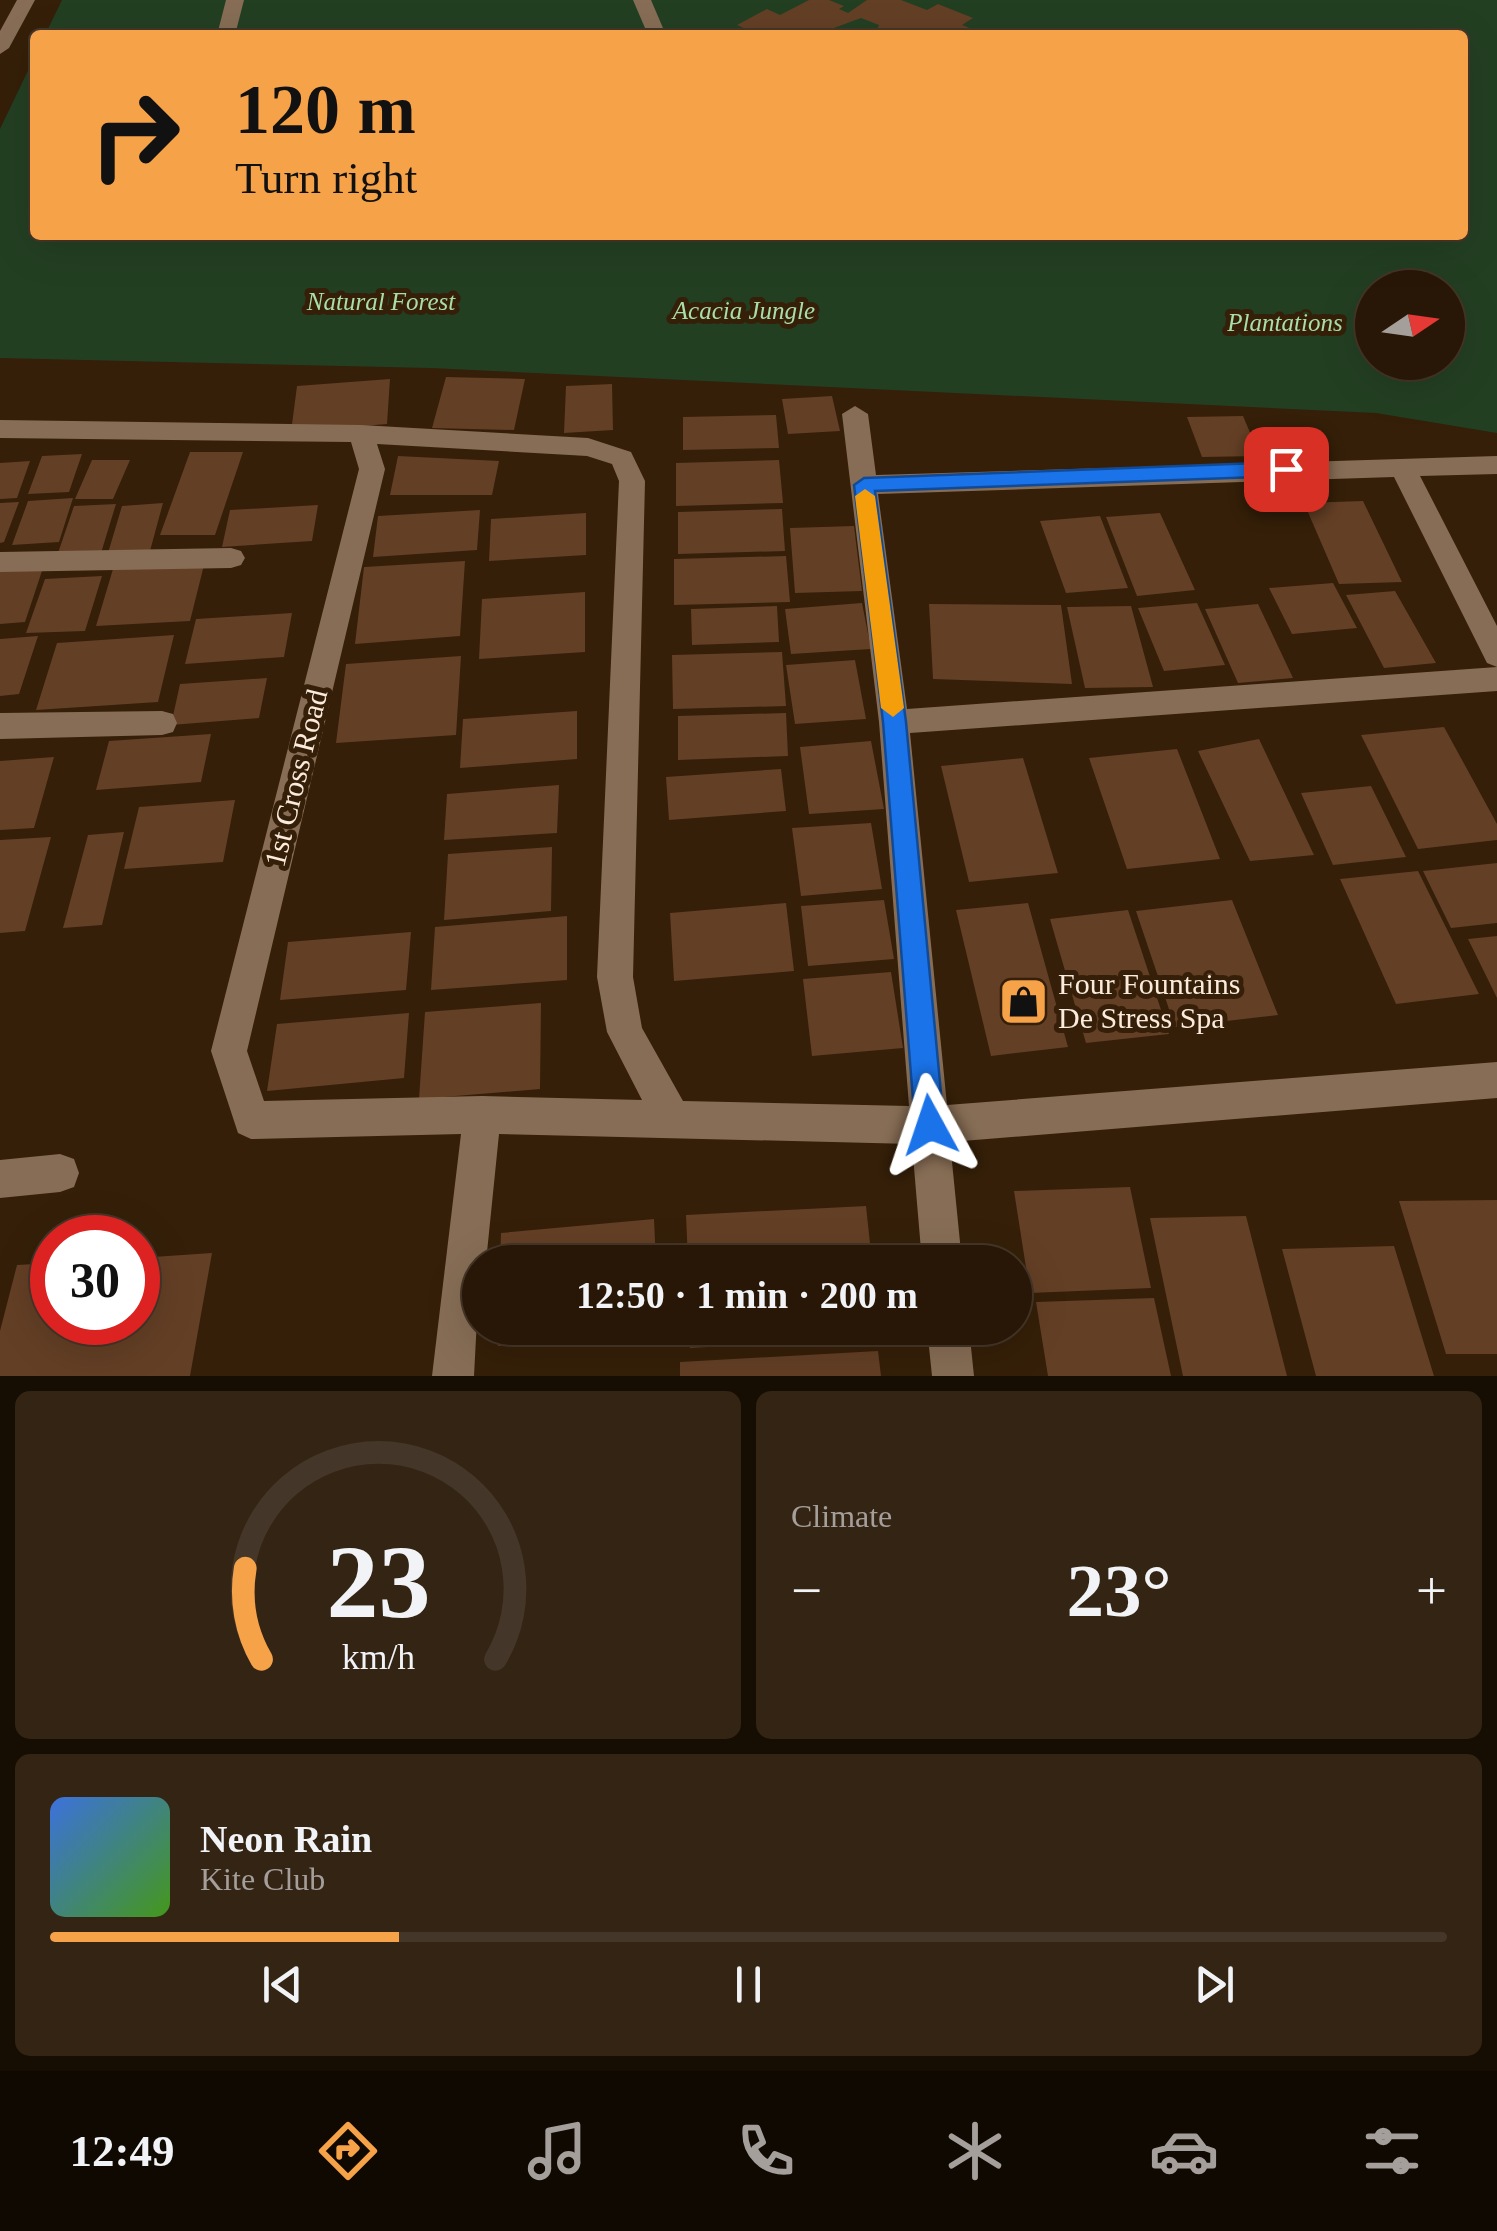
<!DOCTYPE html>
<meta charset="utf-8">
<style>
body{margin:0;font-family:"Times New Roman",serif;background:#342414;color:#f1f3f6;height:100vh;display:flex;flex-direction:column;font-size:38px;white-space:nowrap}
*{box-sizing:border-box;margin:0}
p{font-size:32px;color:#a59f9b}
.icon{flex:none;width:55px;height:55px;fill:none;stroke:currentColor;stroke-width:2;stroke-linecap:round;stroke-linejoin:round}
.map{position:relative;height:1376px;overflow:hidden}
.details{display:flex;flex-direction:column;gap:15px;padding:15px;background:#160d03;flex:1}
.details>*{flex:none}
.top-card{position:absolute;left:30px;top:30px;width:1438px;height:210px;border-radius:10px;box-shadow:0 10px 40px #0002,0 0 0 2px #443628;background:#f6a248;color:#111;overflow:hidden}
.needle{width:65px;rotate:77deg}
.buttons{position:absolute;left:1355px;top:270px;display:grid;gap:20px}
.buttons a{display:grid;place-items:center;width:110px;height:110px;border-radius:50%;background:#281706;box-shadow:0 10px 40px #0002,0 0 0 2px #443628;font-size:50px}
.speed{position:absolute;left:30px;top:1215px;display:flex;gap:20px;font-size:50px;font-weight:700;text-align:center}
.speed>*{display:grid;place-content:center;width:130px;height:130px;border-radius:50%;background:#281706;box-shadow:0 10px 40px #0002,0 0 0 2px #443628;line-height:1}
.speed .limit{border:15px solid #d22;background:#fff;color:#111}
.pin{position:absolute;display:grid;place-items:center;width:85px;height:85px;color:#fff;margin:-42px;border-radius:20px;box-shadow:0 5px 15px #0006}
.me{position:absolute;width:110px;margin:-55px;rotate:355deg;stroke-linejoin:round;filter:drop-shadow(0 0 8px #0008)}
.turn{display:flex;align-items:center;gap:35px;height:210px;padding:0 40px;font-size:45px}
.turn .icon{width:130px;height:130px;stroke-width:2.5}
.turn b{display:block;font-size:70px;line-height:85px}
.big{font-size:75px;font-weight:700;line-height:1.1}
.details .tile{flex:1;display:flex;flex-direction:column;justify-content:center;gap:15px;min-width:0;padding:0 35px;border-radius:15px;background:#342414}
.details .dial{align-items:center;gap:0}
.dial svg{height:260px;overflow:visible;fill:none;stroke:#443628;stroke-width:7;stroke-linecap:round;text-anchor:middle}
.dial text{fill:#f1f3f6;stroke:none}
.song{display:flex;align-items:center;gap:30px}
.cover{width:120px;height:120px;border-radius:15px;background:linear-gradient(135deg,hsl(220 70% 55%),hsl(100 70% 35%))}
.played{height:10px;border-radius:5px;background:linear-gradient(90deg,#f6a248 25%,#443628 25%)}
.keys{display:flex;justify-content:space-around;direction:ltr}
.heat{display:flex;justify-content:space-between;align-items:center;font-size:55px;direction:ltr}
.details .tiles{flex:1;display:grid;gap:15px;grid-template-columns:1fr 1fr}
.tile:last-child{grid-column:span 2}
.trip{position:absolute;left:462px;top:1245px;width:570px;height:100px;border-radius:50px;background:#281706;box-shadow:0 10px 40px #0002,0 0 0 2px #443628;font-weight:700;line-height:100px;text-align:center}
.dock{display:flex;height:160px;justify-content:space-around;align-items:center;background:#100902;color:#a59f9b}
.dock .icon{width:70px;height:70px}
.dock .current{color:#f6a248}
.dock b{font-size:45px;color:#f1f3f6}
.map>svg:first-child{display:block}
.green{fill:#233f22;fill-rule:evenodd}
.building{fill:#633f25}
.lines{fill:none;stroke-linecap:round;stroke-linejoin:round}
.minor{fill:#876d55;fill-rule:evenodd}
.route{fill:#1a73e8;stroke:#114b97;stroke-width:2.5}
.slow{fill:#f59e0b}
.labels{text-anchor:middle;stroke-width:10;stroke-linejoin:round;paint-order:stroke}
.far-park-label{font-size:25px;font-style:italic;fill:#a9dea7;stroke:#351f08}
.street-label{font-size:30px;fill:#faebdd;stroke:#351f08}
.poi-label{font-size:30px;fill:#faebdd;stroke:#351f08;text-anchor:start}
</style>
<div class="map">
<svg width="1497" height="1376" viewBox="0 0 1497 1376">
<rect width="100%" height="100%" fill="#351f08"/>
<path class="green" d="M 62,0 L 1497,0 L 1497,433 L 1376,413 L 431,368 L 0,358 L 0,129 L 35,56 L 35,235 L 1462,235 L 1462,35 L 45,35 ZM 1372,288 L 1448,288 L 1448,362 L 1372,362 Z"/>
<path class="building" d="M 809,0 L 829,0 L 844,6 L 839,9 L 848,13 L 867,0 L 901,0 L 927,10 L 938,4 L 973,18 L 962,25 L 987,35 L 875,35 L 879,25 L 861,18 L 834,28 L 837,35 L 742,35 L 750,31 L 737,25 L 767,9 L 780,15 Z
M 446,377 L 525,379 L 514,430 L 432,428 Z
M 390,379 L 387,424 L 291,432 L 297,386 Z
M 612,384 L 613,430 L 564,433 L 566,386 Z
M 832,396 L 840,431 L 788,434 L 782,399 Z
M 776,415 L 779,448 L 683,450 L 683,417 Z
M 1243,416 L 1260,456 L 1202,457 L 1187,417 Z
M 190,452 L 243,452 L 215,535 L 160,535 Z
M 82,454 L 69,492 L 28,494 L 42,456 Z
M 398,456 L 499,461 L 492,495 L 390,495 Z
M 92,460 L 130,460 L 113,499 L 75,499 Z
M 779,460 L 783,503 L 676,506 L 676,463 Z
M 30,461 L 17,498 L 0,499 L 0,463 Z
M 73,498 L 59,542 L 12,545 L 28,501 Z
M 1363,501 L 1402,582 L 1339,584 L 1304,503 Z
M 19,502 L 4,542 L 0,543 L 0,503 Z
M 163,503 L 150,551 L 108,553 L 122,506 Z
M 116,504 L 101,553 L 57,556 L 74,506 Z
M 318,505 L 312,541 L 222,547 L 230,510 Z
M 782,509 L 785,551 L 678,554 L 678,512 Z
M 480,510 L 477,550 L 373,557 L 378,516 Z
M 586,513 L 586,555 L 489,561 L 491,519 Z
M 1160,513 L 1195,590 L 1137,596 L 1106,517 Z
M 1100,516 L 1128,588 L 1066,593 L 1040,521 Z
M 854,526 L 862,591 L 795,593 L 790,528 Z
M 786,556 L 790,602 L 674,605 L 674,559 Z
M 465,561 L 460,636 L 355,644 L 364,567 Z
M 204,565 L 190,621 L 96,626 L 113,569 Z
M 43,568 L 25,622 L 0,624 L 0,571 Z
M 102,576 L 85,631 L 26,633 L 45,579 Z
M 1333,583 L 1357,628 L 1292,634 L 1269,588 Z
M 1395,591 L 1436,663 L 1384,668 L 1346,595 Z
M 585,592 L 585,652 L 479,659 L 482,599 Z
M 862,603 L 871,649 L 791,654 L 785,609 Z
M 1197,603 L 1225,665 L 1164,671 L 1138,608 Z
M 929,604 L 1061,605 L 1072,684 L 933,679 Z
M 1258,604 L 1293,678 L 1238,683 L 1205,609 Z
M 777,606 L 779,642 L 692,645 L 691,609 Z
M 1131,606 L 1153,687 L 1085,688 L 1067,607 Z
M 292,613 L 284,657 L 185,664 L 196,619 Z
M 174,635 L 158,702 L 36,710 L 57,643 Z
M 38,636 L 19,694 L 0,696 L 0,639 Z
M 782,652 L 786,706 L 673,709 L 672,655 Z
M 461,656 L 456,735 L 336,743 L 346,664 Z
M 855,660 L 866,719 L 795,724 L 786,665 Z
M 267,678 L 259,718 L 171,725 L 180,684 Z
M 577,711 L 577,759 L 460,768 L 463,719 Z
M 786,713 L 788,756 L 678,760 L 678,716 Z
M 1444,727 L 1497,824 L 1497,840 L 1418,849 L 1361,735 Z
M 211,734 L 201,782 L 96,790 L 109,741 Z
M 1259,739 L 1314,855 L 1250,861 L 1198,751 Z
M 871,741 L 884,809 L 809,814 L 800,747 Z
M 1177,749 L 1220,859 L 1127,869 L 1089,758 Z
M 54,757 L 34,828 L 0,830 L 0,761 Z
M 1023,758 L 1058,873 L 969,882 L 941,766 Z
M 781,769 L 786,811 L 669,820 L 666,777 Z
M 559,785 L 557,833 L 444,840 L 447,794 Z
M 1371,786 L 1406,857 L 1333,865 L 1301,793 Z
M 235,800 L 223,862 L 124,869 L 139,807 Z
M 871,823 L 882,889 L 801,896 L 792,828 Z
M 124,832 L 102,925 L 63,928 L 88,835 Z
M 51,837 L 25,931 L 0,933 L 0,840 Z
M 552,847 L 551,911 L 444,920 L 448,854 Z
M 1497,863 L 1497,923 L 1451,928 L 1423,871 Z
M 1418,871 L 1479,994 L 1396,1004 L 1340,879 Z
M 884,900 L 894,959 L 808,966 L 801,906 Z
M 1232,900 L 1278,1015 L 1175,1027 L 1136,911 Z
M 786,903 L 794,971 L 674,981 L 670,913 Z
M 1028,903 L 1068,1047 L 991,1056 L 956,910 Z
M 1128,910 L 1169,1034 L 1086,1043 L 1050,919 Z
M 567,916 L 567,980 L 431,990 L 435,927 Z
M 411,932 L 406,990 L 280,1000 L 288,942 Z
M 1497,936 L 1497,998 L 1468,939 Z
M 891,972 L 903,1048 L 812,1056 L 803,979 Z
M 541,1003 L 540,1089 L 419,1099 L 425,1012 Z
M 409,1013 L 404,1078 L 267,1091 L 277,1024 Z
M 1130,1187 L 1151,1288 L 1030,1293 L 1014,1191 Z
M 1497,1200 L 1497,1354 L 1446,1354 L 1399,1201 Z
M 866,1206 L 872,1262 L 688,1262 L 686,1215 Z
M 1246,1216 L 1287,1376 L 1183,1376 L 1150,1218 Z
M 654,1219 L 656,1262 L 500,1262 L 501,1233 Z
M 1394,1246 L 1434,1376 L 1316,1376 L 1282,1249 Z
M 212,1253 L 190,1376 L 0,1376 L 0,1331 L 17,1265 L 52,1263 L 52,1322 L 138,1322 L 138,1258 Z
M 1154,1298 L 1171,1376 L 1048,1376 L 1036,1302 Z
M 498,1328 L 659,1328 L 659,1331 L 498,1346 Z
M 689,1328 L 879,1328 L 880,1337 L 690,1348 Z
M 878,1351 L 881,1376 L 680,1376 L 680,1362 Z"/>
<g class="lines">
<path class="minor" d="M 17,0 L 35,0 L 9,48 L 0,54 L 0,31 Z
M 226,0 L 244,0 L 235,35 L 217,35 Z
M 633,0 L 651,0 L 666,35 L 648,35 Z
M 855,406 L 868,414 L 876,475 L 1497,456 L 1497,474 L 1420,476 L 1497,626 L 1497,667 L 1487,663 L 1394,477 L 878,494 L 907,709 L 1497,667 L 1497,691 L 910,733 L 947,1105 L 1497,1062 L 1497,1098 L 950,1142 L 962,1262 L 922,1262 L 912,1144 L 499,1134 L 486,1262 L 480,1262 L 474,1376 L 432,1376 L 461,1134 L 251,1139 L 238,1133 L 211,1051 L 359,469 L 351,442 L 0,438 L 0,420 L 361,425 L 588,438 L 631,452 L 645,481 L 633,977 L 642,1028 L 683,1101 L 909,1106 L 879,722 L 842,414 ZM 377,444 L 587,456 L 612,464 L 619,481 L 597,977 L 607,1032 L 642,1100 L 482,1096 L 264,1101 L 247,1051 L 385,469 Z
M 231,548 L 241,551 L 245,558 L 241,565 L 231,568 L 0,572 L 0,552 Z
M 162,711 L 173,714 L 177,723 L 173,732 L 162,735 L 0,739 L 0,713 Z
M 60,1154 L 74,1159 L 79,1173 L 74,1187 L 60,1192 L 0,1198 L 0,1160 Z
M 927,1328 L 969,1328 L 974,1376 L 932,1376 Z"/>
</g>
<path class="route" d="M 1286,462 L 1296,469 L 1286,476 L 875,491 L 906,722 L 944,1125 L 940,1135 L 930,1140 L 919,1135 L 915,1125 L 883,722 L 854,485 L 864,478 Z"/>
<path class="slow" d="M 865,489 L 875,496 L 904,708 L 893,717 L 881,708 L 855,496 Z"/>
<defs>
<symbol id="shop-square" viewBox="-11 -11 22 22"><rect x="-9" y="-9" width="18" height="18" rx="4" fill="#f6a248" stroke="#351f08"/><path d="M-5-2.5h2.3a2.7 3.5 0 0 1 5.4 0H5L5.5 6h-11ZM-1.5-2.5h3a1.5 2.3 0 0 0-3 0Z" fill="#111"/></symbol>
</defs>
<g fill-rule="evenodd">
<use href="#shop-square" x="996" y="974" width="55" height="55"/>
</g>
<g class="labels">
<g class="far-park-label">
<text x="381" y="310">Natural Forest</text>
<text x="744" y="319">Acacia Jungle</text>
<text x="1285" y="331">Plantations</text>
</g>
<g class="street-label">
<text transform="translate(296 778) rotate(-76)" y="10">1st Cross Road</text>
</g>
<g class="poi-label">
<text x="1058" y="994">Four Fountains<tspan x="1058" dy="34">De Stress Spa</tspan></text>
</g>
</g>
</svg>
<div class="buttons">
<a><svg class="needle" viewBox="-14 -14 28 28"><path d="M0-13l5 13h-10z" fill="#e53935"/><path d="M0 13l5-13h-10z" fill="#a59f9b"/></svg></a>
</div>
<div class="speed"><div class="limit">30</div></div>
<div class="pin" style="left:1286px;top:469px;background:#d93025"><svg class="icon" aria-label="arrive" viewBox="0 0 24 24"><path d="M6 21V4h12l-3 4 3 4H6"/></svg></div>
<svg class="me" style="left:930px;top:1125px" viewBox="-20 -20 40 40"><path d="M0-17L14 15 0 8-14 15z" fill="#1a73e8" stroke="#fff" stroke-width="4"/></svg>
<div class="trip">12:50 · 1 min · 200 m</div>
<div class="top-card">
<div class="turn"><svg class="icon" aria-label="right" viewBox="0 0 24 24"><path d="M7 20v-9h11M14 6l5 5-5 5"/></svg><div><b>120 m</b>Turn right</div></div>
</div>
</div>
<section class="details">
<div class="tiles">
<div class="tile dial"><svg viewBox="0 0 100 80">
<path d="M14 69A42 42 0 1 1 86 69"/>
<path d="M14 69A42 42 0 0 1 9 41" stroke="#f6a248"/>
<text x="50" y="56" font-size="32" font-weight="700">23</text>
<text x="50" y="72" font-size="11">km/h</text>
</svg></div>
<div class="tile"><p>Climate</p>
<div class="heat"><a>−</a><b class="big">23°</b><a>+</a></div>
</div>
<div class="tile">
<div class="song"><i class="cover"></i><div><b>Neon Rain</b><p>Kite Club</p></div></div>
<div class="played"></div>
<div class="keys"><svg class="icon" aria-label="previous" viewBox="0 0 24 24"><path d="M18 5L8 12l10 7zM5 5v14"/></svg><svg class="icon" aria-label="pause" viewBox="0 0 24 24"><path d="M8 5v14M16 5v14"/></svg><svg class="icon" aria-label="next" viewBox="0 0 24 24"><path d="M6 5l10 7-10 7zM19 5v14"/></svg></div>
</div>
</div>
</section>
<nav class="dock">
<b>12:49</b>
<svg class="icon current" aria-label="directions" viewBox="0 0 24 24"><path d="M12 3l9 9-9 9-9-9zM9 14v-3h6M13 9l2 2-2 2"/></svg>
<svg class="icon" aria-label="music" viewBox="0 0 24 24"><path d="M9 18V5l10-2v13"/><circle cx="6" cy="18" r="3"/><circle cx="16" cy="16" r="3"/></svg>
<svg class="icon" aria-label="phone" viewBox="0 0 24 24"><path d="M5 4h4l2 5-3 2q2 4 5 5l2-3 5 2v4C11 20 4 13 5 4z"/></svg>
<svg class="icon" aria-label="climate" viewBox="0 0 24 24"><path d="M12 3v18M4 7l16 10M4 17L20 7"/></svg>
<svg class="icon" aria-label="car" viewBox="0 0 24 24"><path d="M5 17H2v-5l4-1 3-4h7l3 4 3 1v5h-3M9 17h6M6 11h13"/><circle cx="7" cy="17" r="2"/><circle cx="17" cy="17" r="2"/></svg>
<svg class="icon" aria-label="filters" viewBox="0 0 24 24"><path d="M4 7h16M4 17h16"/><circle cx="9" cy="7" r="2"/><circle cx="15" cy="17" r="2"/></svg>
</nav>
